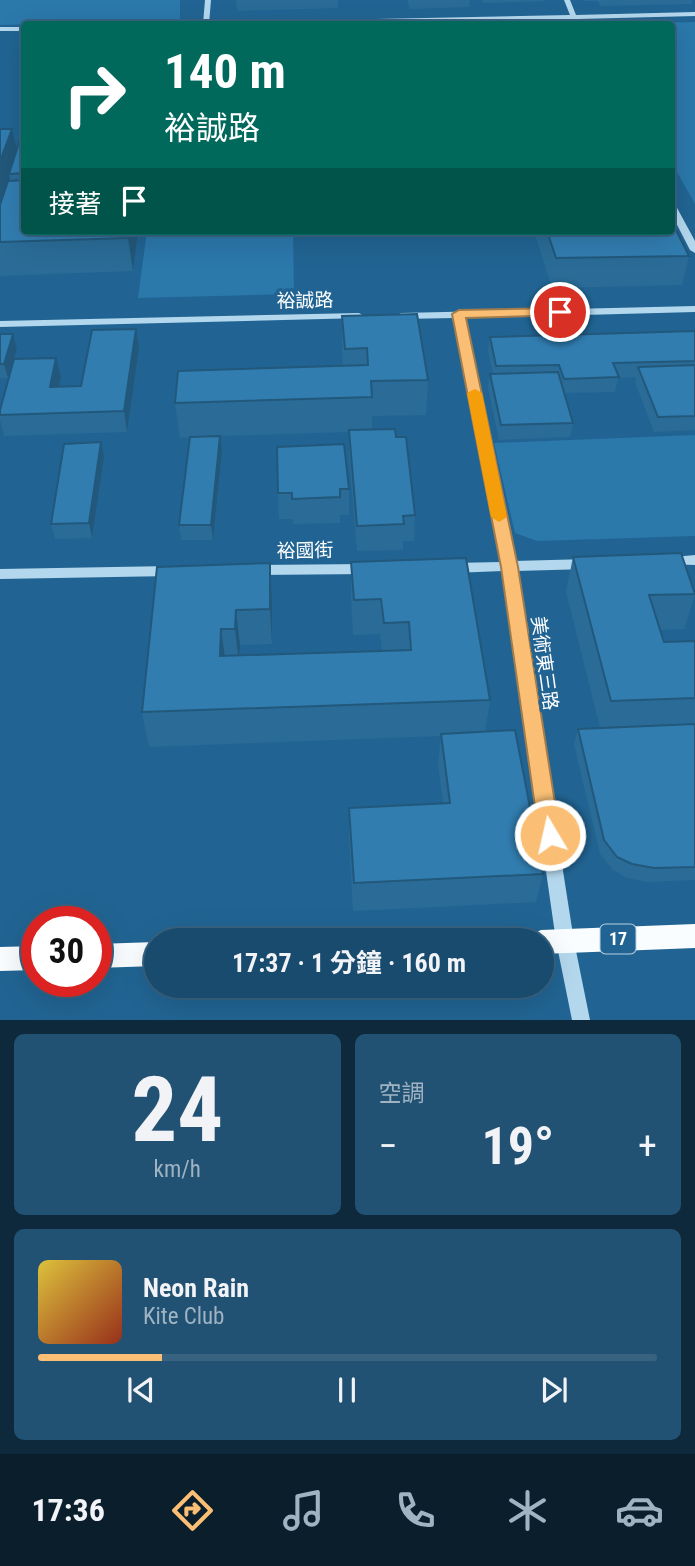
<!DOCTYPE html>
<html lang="zh-TW">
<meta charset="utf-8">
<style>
body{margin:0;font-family:"Roboto Condensed","Noto Sans TC",sans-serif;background:#225273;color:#f1f3f6;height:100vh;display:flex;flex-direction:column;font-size:26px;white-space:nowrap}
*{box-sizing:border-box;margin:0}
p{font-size:23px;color:#9fb3c2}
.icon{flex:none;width:38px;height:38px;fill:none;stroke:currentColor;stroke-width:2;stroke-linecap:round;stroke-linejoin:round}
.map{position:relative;height:1020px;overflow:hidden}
.drawer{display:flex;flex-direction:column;gap:14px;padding:14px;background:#0e293c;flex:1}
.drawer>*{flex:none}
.banner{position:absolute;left:21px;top:21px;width:654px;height:214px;border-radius:7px;box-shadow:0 7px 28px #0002,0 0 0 2px #376381;background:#00695c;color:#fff;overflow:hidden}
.speed{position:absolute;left:21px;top:906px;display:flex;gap:14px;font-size:35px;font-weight:700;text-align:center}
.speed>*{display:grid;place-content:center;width:91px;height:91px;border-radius:50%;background:#194b6e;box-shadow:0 7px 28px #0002,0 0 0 2px #376381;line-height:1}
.speed .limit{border:10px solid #d22;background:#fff;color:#111}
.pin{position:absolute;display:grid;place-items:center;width:60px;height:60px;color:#fff;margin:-30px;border:4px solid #fff;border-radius:50%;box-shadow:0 2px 7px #0007}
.me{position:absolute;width:77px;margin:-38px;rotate:351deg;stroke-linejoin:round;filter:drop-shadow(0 0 5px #0008)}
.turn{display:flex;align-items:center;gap:24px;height:147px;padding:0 28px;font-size:32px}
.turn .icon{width:91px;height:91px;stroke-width:2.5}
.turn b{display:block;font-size:49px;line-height:60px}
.then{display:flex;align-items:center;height:66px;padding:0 28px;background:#0003;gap:14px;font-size:26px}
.big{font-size:52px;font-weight:700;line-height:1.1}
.drawer .card{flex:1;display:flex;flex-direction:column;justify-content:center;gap:10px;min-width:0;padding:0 24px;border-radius:10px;background:#225273}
.drawer .dial{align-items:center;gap:0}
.dial b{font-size:91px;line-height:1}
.song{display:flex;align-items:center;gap:21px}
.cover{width:84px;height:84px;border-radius:10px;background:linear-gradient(135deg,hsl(50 70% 55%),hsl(10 70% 35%))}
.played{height:7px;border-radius:4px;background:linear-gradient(90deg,#fabf75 20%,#376381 20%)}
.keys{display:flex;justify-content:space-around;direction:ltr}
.heat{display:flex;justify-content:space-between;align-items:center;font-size:38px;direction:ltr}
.drawer .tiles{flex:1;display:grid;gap:14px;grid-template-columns:1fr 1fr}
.card:last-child{grid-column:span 2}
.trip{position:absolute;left:144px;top:928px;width:410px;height:70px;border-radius:35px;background:#194b6e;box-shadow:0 7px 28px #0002,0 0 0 2px #376381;font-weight:700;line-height:70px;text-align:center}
.tab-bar{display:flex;height:112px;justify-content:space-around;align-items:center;background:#0a1e2c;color:#9fb3c2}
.tab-bar .icon{width:49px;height:49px}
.tab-bar .active{color:#fabf75}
.tab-bar b{font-size:32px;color:#f1f3f6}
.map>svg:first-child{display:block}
.green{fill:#2b78ab}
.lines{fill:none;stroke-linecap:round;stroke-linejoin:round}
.minor{fill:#b3d7ed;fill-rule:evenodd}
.major{fill:#fafdff;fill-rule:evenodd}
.wall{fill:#2a6c97}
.shaded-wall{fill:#22587b}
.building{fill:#317db0;stroke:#22587b;stroke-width:2}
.route{fill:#fabf75;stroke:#a27c4c;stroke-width:2}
.slow{fill:#f59e0b}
.labels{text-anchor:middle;stroke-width:7;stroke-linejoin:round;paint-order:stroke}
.shield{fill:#216493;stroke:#bcd0df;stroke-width:2}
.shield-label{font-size:18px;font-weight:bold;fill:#fff}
.street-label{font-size:19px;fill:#fff;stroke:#216493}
</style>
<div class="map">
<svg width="695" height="1020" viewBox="0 0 695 1020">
<rect width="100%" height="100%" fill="#216493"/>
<path class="green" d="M 0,0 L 180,0 L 180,21 L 0,25 Z
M 695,22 L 695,204 L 672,163 L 672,24 L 593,24 Z
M 147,231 L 293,231 L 294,294 L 138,298 Z
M 695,435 L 695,536 L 537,541 L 515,533 L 494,443 Z"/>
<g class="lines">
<path class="minor" d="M 205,0 L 211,0 L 209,24 L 203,24 Z
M 564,0 L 570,0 L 576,15 L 695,12 L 695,16 L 578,19 L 580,24 L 574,24 L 571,19 L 303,24 L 228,24 L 231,22 L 570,15 Z
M 0,27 L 24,27 L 24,31 L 0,31 Z
M 672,203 L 676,206 L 695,241 L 695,253 L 690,250 L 672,215 Z
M 695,306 L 695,312 L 465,318 L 514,561 L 588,559 L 593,561 L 594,564 L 593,567 L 588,569 L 516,571 L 574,941 L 590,1020 L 572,1020 L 556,941 L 503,571 L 452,573 L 447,571 L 446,568 L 447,565 L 452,563 L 502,562 L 455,318 L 401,319 L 396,316 L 401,313 Z
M 359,313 L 364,316 L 363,318 L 0,327 L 0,321 Z
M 695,555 L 695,565 L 664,564 L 663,561 L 664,558 Z
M 367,564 L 372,566 L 373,569 L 372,572 L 367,574 L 256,575 L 251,573 L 250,570 L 251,567 L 256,565 Z
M 171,566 L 176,568 L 177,571 L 176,574 L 171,576 L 0,579 L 0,569 Z"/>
<path class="major" d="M 695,924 L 695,948 L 541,954 L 541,940 L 530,940 L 532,934 L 541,930 Z
M 156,942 L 156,966 L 96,968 L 96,944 Z
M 37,946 L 37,970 L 0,971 L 0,947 Z"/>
</g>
<path class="wall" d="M 236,0 L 338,0 L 338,8 L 237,11 Z
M 407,0 L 470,0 L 469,7 L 410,9 Z
M 482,0 L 544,0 L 544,1 L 484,3 Z
M 584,0 L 693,0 L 692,4 L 600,6 L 598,1 L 585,1 Z
M 24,127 L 24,231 L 138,231 L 133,271 L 0,276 L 0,129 L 17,150 Z
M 534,231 L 672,231 L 689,256 L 682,285 L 552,288 Z
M 342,316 L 428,380 L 426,415 L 372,416 L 372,430 L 415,515 L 414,541 L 403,541 L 403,550 L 357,551 L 349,456 L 349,432 L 220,436 L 222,451 L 213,540 L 181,540 L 179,525 L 190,437 L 180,438 L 175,403 L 343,366 L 342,350 Z
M 695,331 L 695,430 L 654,432 L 635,382 L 636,377 L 618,378 L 615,392 L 564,393 L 573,423 L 570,437 L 499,440 L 488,388 L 490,374 L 493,374 L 488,351 L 490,337 Z
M 0,334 L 13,334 L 17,349 L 8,378 L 0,378 Z
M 139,349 L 127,432 L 4,436 L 0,420 L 0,410 L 61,378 L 59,387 L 81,386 Z
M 104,457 L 92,538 L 55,539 L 51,524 Z
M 349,489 L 349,515 L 340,515 L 340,523 L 293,524 L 293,519 L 279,519 L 278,493 Z
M 573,557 L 695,592 L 695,595 L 684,629 L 660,630 L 664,642 L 695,641 L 695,880 L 648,882 L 627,878 L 613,870 L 600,854 L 574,744 L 578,729 L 600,728 L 566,592 Z
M 351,562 L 490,700 L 485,732 L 543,874 L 536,902 L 353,911 L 349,837 L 349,808 L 443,803 L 438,764 L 441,736 L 149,747 L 142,712 L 270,563 L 272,598 L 272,644 L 240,645 L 239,656 L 382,651 L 380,634 L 353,635 L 351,597 Z"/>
<path class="shaded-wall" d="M 12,129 L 18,156 L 9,174 L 10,179 L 0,206 L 0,161 Z
M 129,231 L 138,231 L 133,271 L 128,238 Z
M 136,329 L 139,349 L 127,432 L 124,411 Z
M 13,334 L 17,349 L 8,378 L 4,364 Z
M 56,358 L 61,378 L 54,407 L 50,387 Z
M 220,436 L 222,451 L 213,540 L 211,525 Z
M 101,442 L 104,457 L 92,538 L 89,523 Z
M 270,563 L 272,598 L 272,644 L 270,609 Z
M 236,610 L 240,645 L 239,664 L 235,629 Z
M 221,629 L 226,664 L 220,656 Z"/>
<path class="building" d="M 24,127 L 24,173 L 9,174 Z
M 0,129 L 12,129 L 0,161 Z
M 24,180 L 24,231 L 129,231 L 128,238 L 0,242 L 0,205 L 8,181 Z
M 672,222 L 689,256 L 556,258 L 547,231 L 672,231 Z
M 417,314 L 428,380 L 371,381 L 372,397 L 175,403 L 178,371 L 368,365 L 367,348 L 345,349 L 342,316 Z
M 136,329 L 124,411 L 0,415 L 0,410 L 14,359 L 56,358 L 50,387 L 81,386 L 92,330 Z
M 695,331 L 695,361 L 613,363 L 619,377 L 564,379 L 559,365 L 496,366 L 490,337 Z
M 0,334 L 13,334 L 4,364 L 0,364 Z
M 695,365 L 695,416 L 658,417 L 638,367 Z
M 558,372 L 573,423 L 501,425 L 490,374 Z
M 395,429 L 396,437 L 406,437 L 415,515 L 403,516 L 404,524 L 357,526 L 349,430 Z
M 220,436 L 211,525 L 179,525 L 190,437 Z
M 101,442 L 89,523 L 51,524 L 64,444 Z
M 344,444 L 349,489 L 340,489 L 340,497 L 292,499 L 292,493 L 278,493 L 277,447 Z
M 681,553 L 695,594 L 649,595 L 664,642 L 695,641 L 695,698 L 611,701 L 573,557 Z
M 466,558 L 490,700 L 142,712 L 157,567 L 270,563 L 270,609 L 236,610 L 235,629 L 221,629 L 220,656 L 411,650 L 409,622 L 384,623 L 381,599 L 354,600 L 351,562 Z
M 695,724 L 695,867 L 654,868 L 632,864 L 617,857 L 604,840 L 578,729 Z
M 515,730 L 543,874 L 354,883 L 349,808 L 450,803 L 441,734 Z"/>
<path class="route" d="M 560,308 L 566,312 L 564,315 L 466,318 L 518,567 L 560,835 L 557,842 L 550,845 L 542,842 L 539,835 L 501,567 L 452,314 L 459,310 Z"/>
<path class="slow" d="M 475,389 L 482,393 L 507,517 L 499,522 L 491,517 L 467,393 Z"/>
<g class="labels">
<rect class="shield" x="600.5" y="924.5" width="35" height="29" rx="5"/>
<g class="shield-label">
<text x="618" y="945">17</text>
</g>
<g class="street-label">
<text transform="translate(305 300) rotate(-1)" y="7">裕誠路</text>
<text transform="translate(305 550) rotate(-1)" y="7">裕國街</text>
<text transform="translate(545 663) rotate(82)" y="7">美術東三路</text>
</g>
</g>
</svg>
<div class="speed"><div class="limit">30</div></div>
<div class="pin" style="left:560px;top:312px;background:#d93025"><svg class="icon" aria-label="arrive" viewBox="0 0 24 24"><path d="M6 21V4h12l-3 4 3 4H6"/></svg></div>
<svg class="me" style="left:550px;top:835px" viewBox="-20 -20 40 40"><circle r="17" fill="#fabf75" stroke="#fff" stroke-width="3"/><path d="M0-11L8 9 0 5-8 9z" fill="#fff"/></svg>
<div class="trip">17:37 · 1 分鐘 · 160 m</div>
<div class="banner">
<div class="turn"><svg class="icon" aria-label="right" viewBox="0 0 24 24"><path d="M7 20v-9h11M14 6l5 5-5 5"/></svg><div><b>140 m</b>裕誠路</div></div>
<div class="then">接著<svg class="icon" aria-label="arrive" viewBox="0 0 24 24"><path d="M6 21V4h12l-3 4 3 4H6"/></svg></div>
</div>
</div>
<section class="drawer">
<div class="tiles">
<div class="card dial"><b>24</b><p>km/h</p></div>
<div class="card"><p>空調</p>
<div class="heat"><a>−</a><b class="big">19°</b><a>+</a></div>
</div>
<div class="card">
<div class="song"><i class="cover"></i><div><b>Neon Rain</b><p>Kite Club</p></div></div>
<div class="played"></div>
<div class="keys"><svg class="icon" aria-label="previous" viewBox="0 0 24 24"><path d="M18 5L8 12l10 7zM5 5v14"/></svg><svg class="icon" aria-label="pause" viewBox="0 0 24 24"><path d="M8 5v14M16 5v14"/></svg><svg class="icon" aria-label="next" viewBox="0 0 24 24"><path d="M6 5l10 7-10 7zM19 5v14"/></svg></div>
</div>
</div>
</section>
<nav class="tab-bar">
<b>17:36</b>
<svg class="icon active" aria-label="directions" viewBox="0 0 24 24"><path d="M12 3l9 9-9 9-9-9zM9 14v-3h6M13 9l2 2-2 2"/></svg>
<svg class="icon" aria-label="music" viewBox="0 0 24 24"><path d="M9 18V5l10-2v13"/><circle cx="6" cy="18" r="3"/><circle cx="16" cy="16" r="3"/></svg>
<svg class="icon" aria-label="phone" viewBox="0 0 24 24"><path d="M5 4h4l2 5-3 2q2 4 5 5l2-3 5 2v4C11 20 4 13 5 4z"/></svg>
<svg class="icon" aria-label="climate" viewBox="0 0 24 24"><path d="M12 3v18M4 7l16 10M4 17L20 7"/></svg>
<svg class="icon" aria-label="car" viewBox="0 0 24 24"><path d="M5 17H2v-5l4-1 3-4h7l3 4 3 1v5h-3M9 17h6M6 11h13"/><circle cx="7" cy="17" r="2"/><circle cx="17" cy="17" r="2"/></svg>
</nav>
